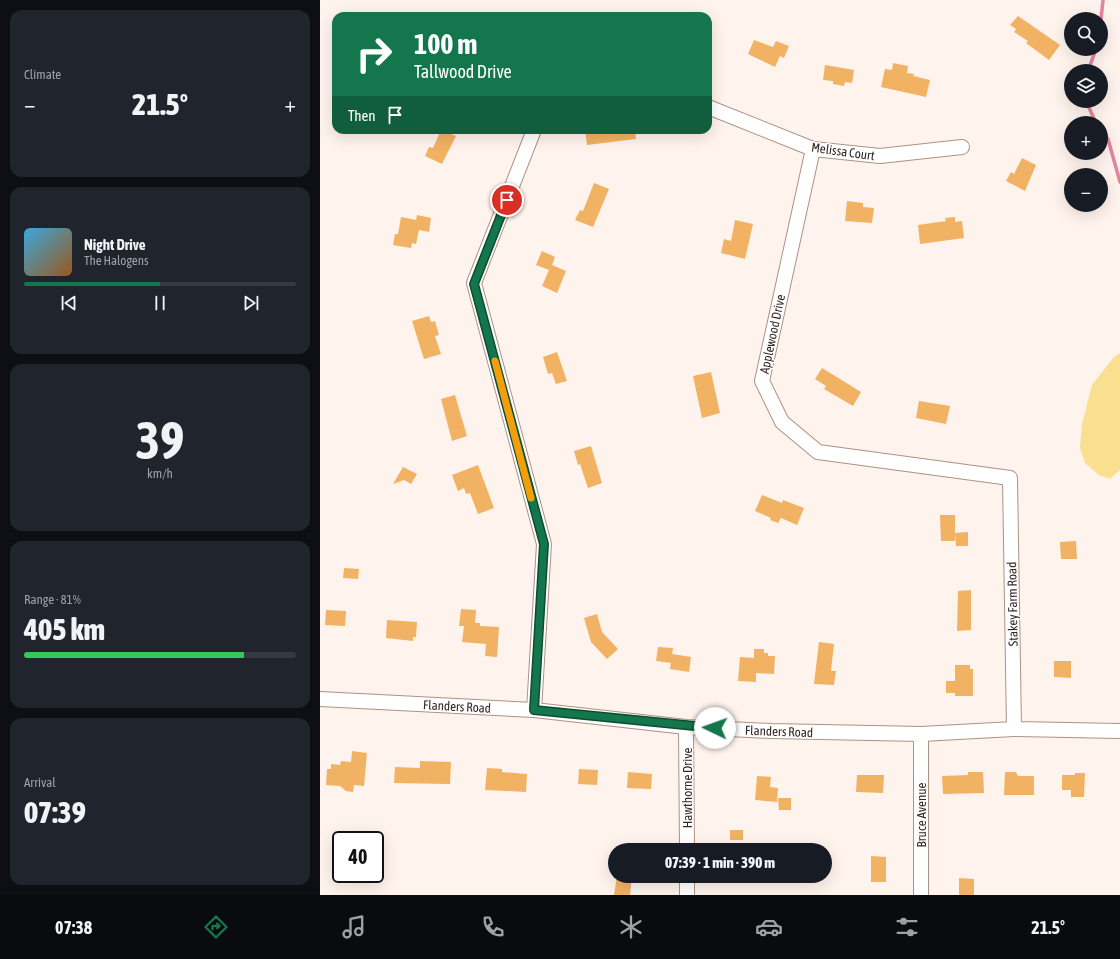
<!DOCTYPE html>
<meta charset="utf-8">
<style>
body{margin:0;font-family:"Asap Condensed",sans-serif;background:#20242c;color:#f1f3f6;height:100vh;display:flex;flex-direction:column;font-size:15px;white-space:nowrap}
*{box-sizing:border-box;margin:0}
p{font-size:13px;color:#9ea1a6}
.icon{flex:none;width:22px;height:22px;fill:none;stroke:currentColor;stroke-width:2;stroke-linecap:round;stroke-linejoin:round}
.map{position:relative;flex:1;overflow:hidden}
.sheet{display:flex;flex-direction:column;gap:10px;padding:10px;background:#0d0f14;width:320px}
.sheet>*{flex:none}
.guide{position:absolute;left:12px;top:12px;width:380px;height:122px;border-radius:12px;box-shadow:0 4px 16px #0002;background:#14764d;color:#fff;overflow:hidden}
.tools{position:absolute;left:744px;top:12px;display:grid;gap:8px}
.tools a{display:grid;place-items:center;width:44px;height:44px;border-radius:50%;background:#171b24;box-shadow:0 4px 16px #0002;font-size:20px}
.speed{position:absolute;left:12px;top:831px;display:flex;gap:8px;font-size:20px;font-weight:700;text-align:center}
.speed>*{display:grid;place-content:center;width:52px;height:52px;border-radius:50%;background:#171b24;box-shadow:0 4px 16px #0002;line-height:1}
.speed .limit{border:2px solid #111;border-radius:6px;background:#fff;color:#111}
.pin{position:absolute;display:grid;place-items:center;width:34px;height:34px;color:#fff;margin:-17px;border:2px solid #fff;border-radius:50%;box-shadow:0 1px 4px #0007}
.me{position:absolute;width:44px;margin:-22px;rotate:273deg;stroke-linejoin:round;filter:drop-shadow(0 0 3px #0008)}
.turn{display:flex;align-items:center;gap:14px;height:84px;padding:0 16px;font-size:18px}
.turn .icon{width:52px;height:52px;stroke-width:2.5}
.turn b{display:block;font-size:28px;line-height:34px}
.then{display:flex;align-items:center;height:38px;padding:0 16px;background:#0003;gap:8px;font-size:15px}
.big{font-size:30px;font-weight:800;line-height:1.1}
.sheet .card{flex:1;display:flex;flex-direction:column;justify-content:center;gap:6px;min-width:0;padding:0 14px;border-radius:12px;background:#20242c}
.sheet .dial{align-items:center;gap:0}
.dial b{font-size:52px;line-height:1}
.song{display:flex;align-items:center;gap:12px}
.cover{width:48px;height:48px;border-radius:6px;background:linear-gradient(135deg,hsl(200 70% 55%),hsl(30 70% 35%))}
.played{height:4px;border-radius:2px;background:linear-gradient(90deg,#14764d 50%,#363941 50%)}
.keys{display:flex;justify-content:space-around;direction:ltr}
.heat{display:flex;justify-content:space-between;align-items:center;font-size:22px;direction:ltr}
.charge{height:6px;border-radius:3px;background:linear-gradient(90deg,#34c759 81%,#363941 0)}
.trip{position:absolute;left:288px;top:843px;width:224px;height:40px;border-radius:20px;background:#171b24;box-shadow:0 4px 16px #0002;font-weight:800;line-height:40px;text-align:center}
.dock{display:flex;height:64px;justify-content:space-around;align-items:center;background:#090b0e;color:#9ea1a6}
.dock .icon{width:28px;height:28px}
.dock .selected{color:#14764d}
.dock b{font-size:18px;color:#f1f3f6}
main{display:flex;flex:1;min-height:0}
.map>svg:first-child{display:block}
.green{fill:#f8e090}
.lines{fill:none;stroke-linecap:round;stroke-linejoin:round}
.stream{stroke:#e5849c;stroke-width:3.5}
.building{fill:#f2b263}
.minor-casing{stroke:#ac9284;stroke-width:16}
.minor{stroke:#fff;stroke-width:14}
.route-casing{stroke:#0d4d32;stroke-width:10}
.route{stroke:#14764d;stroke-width:7}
.slow{stroke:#f59e0b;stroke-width:7}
.labels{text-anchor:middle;stroke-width:3;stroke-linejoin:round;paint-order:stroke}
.street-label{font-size:13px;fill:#342924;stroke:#fff}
</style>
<main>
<section class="sheet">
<div class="card"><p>Climate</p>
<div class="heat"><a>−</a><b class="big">21.5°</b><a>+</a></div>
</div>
<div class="card">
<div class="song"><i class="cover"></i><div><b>Night Drive</b><p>The Halogens</p></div></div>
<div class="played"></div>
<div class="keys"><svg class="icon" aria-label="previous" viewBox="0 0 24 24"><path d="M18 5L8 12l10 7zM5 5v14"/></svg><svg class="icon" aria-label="pause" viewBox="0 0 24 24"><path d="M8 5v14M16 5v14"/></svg><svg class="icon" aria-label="next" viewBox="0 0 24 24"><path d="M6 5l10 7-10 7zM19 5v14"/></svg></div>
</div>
<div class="card dial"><b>39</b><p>km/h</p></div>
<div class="card"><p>Range · 81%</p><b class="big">405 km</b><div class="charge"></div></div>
<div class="card"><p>Arrival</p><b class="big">07:39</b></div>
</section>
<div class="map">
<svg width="800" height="895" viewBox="0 0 800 895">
<rect width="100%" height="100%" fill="#fff3ed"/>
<path class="green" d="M 800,353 L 800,470 L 790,479 L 779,475 L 765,463 L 760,448 L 762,424 L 772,385 L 794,357 Z"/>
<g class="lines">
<path class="stream" d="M 781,19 L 783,0
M 768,71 L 776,49
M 766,101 L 776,123
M 781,130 L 788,139 L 800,182"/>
</g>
<path class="building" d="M 698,16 L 740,45 L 729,60 L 706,43 L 708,41 L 694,32 L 696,29 L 690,25 Z
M 434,40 L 453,47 L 456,41 L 469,46 L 464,58 L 460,56 L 455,67 L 428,54 Z
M 573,63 L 588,66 L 587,73 L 594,74 L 593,76 L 610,80 L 606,97 L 561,87 L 565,69 L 572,70 Z
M 505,65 L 534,70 L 532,83 L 525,82 L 524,86 L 513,84 L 513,81 L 503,80 Z
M 121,130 L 136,136 L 122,164 L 105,156 L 109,147 L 113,148 Z
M 265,130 L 315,130 L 316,139 L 267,145 Z
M 702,158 L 716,165 L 705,191 L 686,181 L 691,172 L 694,174 Z
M 274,183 L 289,189 L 273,227 L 255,220 L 260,210 L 263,211 Z
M 527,201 L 543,203 L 543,207 L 554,208 L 552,223 L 525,221 Z
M 97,215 L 111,218 L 109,232 L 99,230 L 96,244 L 92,243 L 91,248 L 73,245 L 75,234 L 78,234 L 81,217 L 96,220 Z
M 635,217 L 635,222 L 642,221 L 644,238 L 600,244 L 598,225 L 626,221 L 625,218 Z
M 415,220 L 433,224 L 425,259 L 401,253 L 404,239 L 411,241 Z
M 222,251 L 235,257 L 232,265 L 246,271 L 237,293 L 222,286 L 229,270 L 216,265 Z
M 109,316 L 111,322 L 115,321 L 119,335 L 115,336 L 121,354 L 104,359 L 92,321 Z
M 237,352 L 247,381 L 236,384 L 232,373 L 228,374 L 223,357 Z
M 502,368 L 541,392 L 533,406 L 504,389 L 506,386 L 495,379 Z
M 391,372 L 400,413 L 382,418 L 373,376 Z
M 135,395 L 147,436 L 132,441 L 121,399 Z
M 599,401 L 630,406 L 626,424 L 596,418 Z
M 271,446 L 282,483 L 268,488 L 260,464 L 258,465 L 254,451 Z
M 158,465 L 174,508 L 158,514 L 150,493 L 146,494 L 144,488 L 138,491 L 132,475 Z
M 83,467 L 97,474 L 91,484 L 84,480 L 73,484 Z
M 442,495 L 462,503 L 463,500 L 484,508 L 477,525 L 461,518 L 458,523 L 450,520 L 451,518 L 435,511 Z
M 620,515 L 635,515 L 635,541 L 621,541 Z
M 648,532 L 648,546 L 636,546 L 635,533 Z
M 756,541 L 757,559 L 741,559 L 740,542 Z
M 24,568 L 39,569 L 38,579 L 23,578 Z
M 651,590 L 651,630 L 637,631 L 638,591 Z
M 141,609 L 156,610 L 155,623 L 160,623 L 160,626 L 179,627 L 177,657 L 165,656 L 166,644 L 142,642 L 144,626 L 139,626 Z
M 6,610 L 26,611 L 25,626 L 5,625 Z
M 277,614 L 282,632 L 298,649 L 287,659 L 271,642 L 264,618 Z
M 67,620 L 97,622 L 96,637 L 93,637 L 93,641 L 66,638 Z
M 499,642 L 514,644 L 511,671 L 516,671 L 514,685 L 494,684 Z
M 338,647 L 353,648 L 351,663 L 336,661 Z
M 434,649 L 444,649 L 444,653 L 448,653 L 448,656 L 455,656 L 454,674 L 436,673 L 436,682 L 418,681 L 420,657 L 434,658 Z
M 352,654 L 371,657 L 369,672 L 350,669 Z
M 734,661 L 751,661 L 751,678 L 734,677 Z
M 635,665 L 650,665 L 650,669 L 653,669 L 653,696 L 635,696 L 635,693 L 626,693 L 626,681 L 635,681 Z
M 32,751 L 47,753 L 44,786 L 34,785 L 33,792 L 26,791 L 20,786 L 6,785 L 7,769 L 11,769 L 11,764 L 20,765 L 21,761 L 31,762 Z
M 100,761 L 131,762 L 130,784 L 74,783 L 75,767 L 100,768 Z
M 167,768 L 182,769 L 182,772 L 207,774 L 206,792 L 165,790 Z
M 259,769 L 278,770 L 277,785 L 258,784 Z
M 308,772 L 332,774 L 331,789 L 307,788 Z
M 648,772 L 663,772 L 664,793 L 623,794 L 622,776 L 648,775 Z
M 685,772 L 696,772 L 698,776 L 714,776 L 714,795 L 684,795 Z
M 755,773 L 765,773 L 764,797 L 751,797 L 751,790 L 742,790 L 742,775 L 755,775 Z
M 537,775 L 564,775 L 563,793 L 536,792 Z
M 437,776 L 451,777 L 450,787 L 458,788 L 457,802 L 435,800 Z
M 458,798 L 471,798 L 471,810 L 459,810 Z
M 410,830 L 423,830 L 423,840 L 410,840 Z
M 551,856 L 566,857 L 566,882 L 551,882 Z
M 297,876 L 312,876 L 310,895 L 294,895 Z
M 639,878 L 654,879 L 654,895 L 639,895 Z"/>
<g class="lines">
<defs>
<path id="minor" d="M 388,107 L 493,149 L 560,156 L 642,147
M 214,130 L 154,283 L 224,544 L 214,710
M 493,149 L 442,381 L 462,422 L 498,452 L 690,478 L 694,729
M 0,699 L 214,710 L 366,727 L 451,731 L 601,734 L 694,729 L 800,731
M 366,727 L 367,850
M 367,876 L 367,895
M 601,895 L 601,734"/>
</defs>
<use href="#minor" class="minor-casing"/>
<use href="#minor" class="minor"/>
</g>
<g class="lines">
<defs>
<path id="route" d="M 187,200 L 154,284 L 224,544 L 214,710 L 395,728"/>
</defs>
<use href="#route" class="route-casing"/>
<use href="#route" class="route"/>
<path class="slow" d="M 175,361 L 211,498"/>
</g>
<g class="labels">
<g class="street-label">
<text transform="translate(523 151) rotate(8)" y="5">Melissa Court</text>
<text transform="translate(452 334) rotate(-78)" y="5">Applewood Drive</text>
<text transform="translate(692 604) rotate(-91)" y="5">Stakey Farm Road</text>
<text transform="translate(137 706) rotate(3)" y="5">Flanders Road</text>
<text transform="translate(459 731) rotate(2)" y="5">Flanders Road</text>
<text transform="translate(367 788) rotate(-90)" y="5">Hawthorne Drive</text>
<text transform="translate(601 815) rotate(-90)" y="5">Bruce Avenue</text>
</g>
</g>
</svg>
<div class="tools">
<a><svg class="icon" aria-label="search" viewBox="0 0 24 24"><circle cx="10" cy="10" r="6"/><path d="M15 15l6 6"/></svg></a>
<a><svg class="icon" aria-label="layers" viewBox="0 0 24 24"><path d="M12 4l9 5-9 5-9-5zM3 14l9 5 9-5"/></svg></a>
<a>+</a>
<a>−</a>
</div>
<div class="speed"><div class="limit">40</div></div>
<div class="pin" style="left:187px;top:200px;background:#d93025"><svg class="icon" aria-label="arrive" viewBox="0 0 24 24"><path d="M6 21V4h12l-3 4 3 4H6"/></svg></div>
<svg class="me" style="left:395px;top:728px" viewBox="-20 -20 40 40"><circle r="19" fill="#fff"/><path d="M0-13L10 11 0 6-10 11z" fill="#14764d"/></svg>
<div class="trip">07:39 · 1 min · 390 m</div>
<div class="guide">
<div class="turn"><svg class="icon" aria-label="right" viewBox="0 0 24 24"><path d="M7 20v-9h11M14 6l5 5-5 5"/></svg><div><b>100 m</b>Tallwood Drive</div></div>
<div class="then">Then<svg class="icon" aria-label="arrive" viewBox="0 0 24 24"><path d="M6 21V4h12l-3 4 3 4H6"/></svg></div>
</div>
</div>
</main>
<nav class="dock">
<b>07:38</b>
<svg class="icon selected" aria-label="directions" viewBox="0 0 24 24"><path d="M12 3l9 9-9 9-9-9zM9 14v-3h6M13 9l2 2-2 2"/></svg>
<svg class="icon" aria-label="music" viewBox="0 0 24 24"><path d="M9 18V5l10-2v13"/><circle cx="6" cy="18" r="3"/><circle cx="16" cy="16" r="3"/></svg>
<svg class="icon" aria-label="phone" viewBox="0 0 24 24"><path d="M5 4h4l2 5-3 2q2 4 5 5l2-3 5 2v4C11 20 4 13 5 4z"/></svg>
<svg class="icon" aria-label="climate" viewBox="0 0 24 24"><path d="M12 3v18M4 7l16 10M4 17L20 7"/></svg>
<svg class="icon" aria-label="car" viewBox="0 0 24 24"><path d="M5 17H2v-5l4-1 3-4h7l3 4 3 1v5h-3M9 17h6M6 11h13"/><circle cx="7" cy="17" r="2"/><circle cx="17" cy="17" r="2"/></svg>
<svg class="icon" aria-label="filters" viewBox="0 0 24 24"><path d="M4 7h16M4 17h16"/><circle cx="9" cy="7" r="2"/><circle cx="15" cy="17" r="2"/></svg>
<b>21.5°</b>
</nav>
